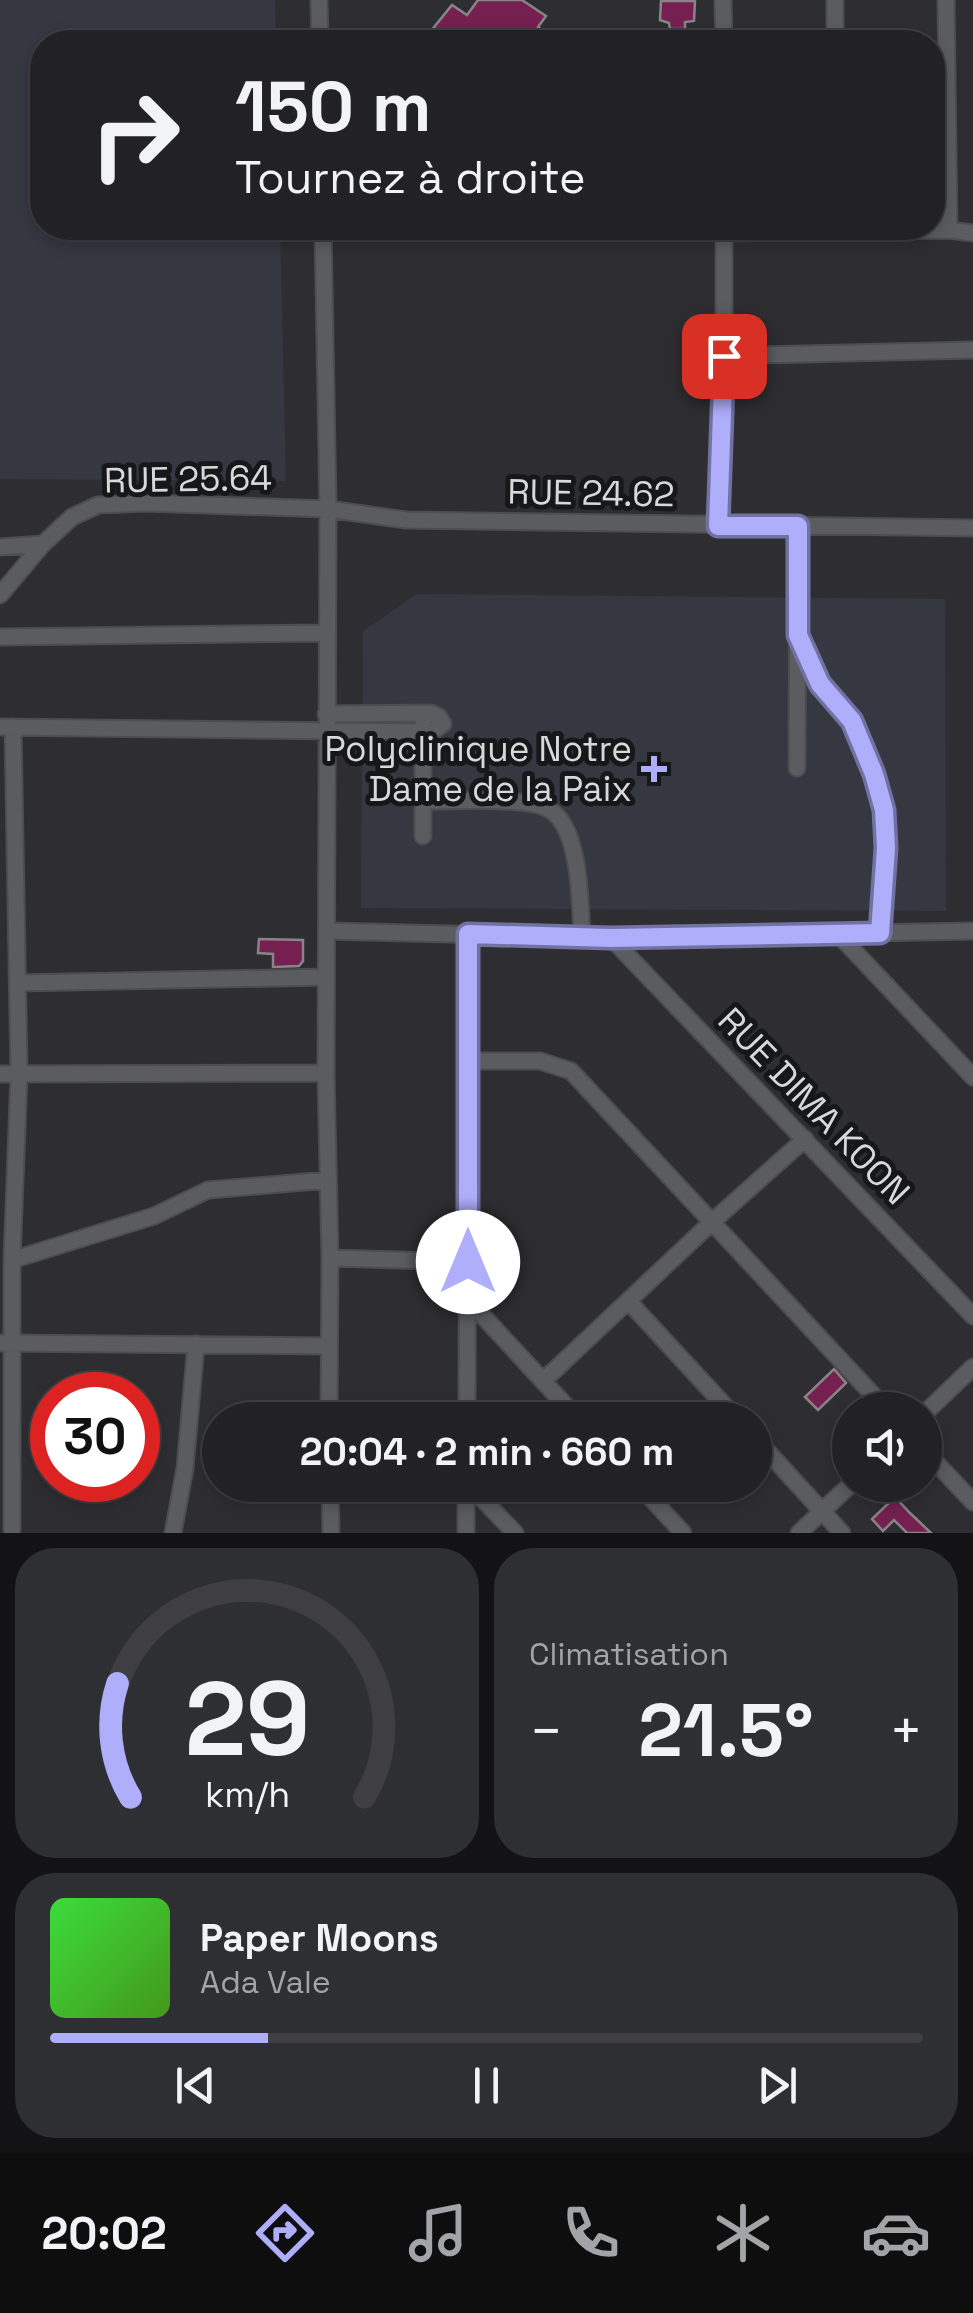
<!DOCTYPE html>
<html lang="fr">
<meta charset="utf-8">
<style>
body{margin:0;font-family:"Space Grotesk",sans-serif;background:#2e2f32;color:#f1f3f6;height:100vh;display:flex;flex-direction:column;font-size:38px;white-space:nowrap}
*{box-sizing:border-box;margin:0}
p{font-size:32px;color:#a2a4a7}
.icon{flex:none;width:55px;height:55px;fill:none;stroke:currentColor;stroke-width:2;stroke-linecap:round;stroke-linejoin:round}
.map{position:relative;height:1533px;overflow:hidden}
.side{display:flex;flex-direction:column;gap:15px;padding:15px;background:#131315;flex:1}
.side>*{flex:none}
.guide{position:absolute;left:30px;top:30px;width:915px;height:210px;border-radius:40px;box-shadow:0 5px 15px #0003,0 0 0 2px #3f3f43;background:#222226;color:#f1f3f6;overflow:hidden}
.buttons{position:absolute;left:832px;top:1392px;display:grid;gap:20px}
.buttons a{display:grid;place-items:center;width:110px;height:110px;border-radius:50%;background:#222226;box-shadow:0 5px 15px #0003,0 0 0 2px #3f3f43;font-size:50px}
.speed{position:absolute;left:30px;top:1372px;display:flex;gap:20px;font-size:50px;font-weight:700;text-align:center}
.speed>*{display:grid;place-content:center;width:130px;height:130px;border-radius:50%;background:#222226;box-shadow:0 5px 15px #0003,0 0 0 2px #3f3f43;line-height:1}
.speed .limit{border:15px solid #d22;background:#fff;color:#111}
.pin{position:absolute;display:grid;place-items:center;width:85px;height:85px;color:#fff;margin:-42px;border-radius:20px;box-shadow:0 5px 15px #0006}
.me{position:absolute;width:110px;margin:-55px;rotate:0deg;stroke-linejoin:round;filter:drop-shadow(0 0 8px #0008)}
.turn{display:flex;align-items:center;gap:35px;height:210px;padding:0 40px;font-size:45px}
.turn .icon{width:130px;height:130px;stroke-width:2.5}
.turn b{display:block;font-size:70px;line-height:85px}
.big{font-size:75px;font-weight:600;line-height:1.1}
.side .widget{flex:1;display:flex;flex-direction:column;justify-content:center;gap:15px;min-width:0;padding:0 35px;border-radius:40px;background:#2e2f32}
.side .dial{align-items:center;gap:0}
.dial svg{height:260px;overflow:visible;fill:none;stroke:#3f3f43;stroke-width:7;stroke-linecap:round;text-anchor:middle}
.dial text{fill:#f1f3f6;stroke:none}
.song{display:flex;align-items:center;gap:30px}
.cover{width:120px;height:120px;border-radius:15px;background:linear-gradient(135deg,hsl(120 70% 55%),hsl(100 70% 35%))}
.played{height:10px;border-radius:5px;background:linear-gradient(90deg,#aeaefa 25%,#3f3f43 25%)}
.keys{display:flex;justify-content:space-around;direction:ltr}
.heat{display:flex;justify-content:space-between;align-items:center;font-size:55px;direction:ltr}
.side .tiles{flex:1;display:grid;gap:15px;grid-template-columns:1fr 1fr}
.widget:last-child{grid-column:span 2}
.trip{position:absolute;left:202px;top:1402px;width:570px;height:100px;border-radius:50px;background:#222226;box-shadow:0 5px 15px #0003,0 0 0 2px #3f3f43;font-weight:600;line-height:100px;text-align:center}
.dock{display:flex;height:160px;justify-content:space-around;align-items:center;background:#0e0e0f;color:#a2a4a7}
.dock .icon{width:70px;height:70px}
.dock .active{color:#aeaefa}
.dock b{font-size:45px;color:#f1f3f6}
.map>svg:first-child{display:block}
.built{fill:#353741}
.building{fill:#752050;stroke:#898486;stroke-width:2.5}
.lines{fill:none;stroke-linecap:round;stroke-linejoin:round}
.minor-casing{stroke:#4c4d50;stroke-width:19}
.minor{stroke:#5b5c60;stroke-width:15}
.route-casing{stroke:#7171a2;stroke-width:25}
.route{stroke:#aeaefa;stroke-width:18}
.poi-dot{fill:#aeaefa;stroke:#161719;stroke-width:4}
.labels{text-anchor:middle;stroke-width:10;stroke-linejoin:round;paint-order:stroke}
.street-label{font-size:35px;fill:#d8d8db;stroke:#161719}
.poi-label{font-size:35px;fill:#d8d8db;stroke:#161719;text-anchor:end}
</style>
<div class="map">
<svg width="973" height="1533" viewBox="0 0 973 1533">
<rect width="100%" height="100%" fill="#2e2e32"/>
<path class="built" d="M 0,0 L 275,0 L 276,42 L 42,42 L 42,228 L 280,228 L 286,481 L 0,479 Z
M 417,594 L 945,599 L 946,911 L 361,908 L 363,631 Z"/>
<path class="building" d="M 478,0 L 522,0 L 546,16 L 538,27 L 556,42 L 422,42 L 452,5 L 467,15 Z
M 661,1 L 695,1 L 694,21 L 685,22 L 685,29 L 670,29 L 669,23 L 660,20 Z
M 259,939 L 303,940 L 303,961 L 299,966 L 273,967 L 273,954 L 258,953 Z
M 834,1369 L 846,1383 L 818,1410 L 805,1397 Z
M 895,1497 L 910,1513 L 931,1533 L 907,1533 L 894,1520 L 883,1531 L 872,1519 Z"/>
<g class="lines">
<defs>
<path id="minor" d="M 319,0 L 320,42
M 723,0 L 724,42
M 946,0 L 949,230
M 835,42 L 835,0
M 323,228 L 328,509 L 326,1073 L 330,1258 L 329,1420
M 724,233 L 949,230 L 973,233
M 724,356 L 973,350
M 717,526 L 724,356 L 724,228
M 0,547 L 43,544
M 0,595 L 43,544 L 72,517 L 98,505 L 146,503 L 328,509 L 406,520 L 973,528
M 797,635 L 820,684 L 852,721 L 874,774 L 884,810 L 886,848 L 880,933
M 0,637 L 325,633
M 0,727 L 432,732 L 443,724 L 439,717 L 431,713 L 326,714
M 797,768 L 798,526
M 425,801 C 453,802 529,796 550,810 C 581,829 580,905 582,937
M 423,836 L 423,722
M 327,931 L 611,938 L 973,931
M 837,933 L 973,1077
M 611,938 L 973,1316
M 18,983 L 326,977
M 468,1061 L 540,1061 L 571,1071 L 887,1410
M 0,1074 L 326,1073
M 330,1258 L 469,1262
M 12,1260 L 154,1216 L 208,1190 L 328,1180
M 470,1302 L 579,1420
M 629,1302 L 738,1420
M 0,1343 L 328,1346
M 543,1381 L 713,1221 L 805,1139
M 925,1413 L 973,1367
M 467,1420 L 468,934
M 755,1438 L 842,1533
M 925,1451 L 973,1502
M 330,1485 L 331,1533
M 469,1485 L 515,1533
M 639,1485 L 683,1533
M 12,1533 L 12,1260 L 19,1074 L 13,727
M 173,1533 L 185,1468 L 196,1344
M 466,1533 L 466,1485
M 799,1533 L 850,1485"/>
</defs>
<use href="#minor" class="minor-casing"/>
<use href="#minor" class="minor"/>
</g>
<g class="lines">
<defs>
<path id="route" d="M 468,1262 L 468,934 L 611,938 L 880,933 L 886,848 L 884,810 L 874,774 L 852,721 L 820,684 L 798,635 L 798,526 L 718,526 L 724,356"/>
</defs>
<use href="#route" class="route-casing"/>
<use href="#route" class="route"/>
</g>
<path class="poi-dot" d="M649 754h10v10h10v10h-10v10h-10v-10h-10v-10h10z"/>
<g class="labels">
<g class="street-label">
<text transform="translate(188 479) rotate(-1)" y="12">RUE 25.64</text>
<text transform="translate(591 493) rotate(1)" y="12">RUE 24.62</text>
<text transform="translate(814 1106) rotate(46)" y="12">RUE DIMA KOON</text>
</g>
<g class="poi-label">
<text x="632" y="761">Polyclinique Notre<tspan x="632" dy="40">Dame de la Paix</tspan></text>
</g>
</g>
</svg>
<div class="buttons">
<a><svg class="icon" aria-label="sound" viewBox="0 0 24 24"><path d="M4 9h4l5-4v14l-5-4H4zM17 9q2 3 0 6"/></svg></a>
</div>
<div class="speed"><div class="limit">30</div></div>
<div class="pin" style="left:724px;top:356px;background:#d93025"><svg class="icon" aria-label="arrive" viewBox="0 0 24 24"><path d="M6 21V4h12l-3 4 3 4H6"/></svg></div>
<svg class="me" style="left:468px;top:1262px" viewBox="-20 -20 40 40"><circle r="19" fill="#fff"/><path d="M0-13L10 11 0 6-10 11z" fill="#aeaefa"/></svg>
<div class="trip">20:04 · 2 min · 660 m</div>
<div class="guide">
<div class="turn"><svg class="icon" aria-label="right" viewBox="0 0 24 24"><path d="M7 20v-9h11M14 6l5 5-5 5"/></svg><div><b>150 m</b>Tournez à droite</div></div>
</div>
</div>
<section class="side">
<div class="tiles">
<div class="widget dial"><svg viewBox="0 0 100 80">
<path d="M14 69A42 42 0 1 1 86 69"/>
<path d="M14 69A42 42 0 0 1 10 34" stroke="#aeaefa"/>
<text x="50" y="56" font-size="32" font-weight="700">29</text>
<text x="50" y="72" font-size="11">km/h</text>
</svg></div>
<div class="widget"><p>Climatisation</p>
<div class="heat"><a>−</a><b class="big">21.5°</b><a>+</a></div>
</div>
<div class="widget">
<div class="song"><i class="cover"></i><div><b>Paper Moons</b><p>Ada Vale</p></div></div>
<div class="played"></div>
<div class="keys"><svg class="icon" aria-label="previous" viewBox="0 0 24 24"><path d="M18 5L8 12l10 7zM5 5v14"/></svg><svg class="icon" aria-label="pause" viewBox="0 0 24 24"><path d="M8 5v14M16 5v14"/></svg><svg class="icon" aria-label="next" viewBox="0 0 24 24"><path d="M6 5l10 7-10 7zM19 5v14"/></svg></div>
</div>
</div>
</section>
<nav class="dock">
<b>20:02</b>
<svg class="icon active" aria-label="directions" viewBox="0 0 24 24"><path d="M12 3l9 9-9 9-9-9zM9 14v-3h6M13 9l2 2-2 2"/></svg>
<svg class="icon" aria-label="music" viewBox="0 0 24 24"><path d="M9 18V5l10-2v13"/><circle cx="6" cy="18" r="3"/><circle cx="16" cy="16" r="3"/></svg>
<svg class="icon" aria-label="phone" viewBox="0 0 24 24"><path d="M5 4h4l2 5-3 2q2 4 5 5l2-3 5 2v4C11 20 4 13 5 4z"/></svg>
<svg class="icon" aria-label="climate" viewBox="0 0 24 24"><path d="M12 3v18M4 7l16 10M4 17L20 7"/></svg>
<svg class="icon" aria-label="car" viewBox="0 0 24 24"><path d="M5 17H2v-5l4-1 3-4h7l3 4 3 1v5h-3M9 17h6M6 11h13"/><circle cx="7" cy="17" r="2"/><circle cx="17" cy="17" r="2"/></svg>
</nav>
